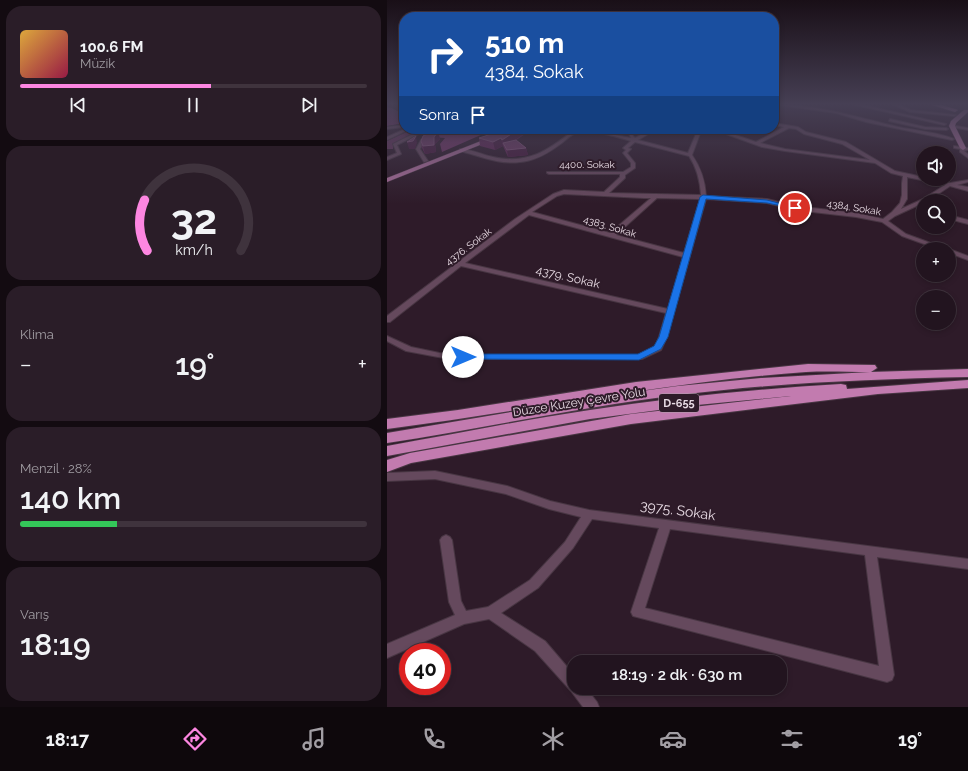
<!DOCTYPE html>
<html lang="tr">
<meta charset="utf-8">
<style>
body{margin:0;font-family:Raleway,sans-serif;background:#2a1d28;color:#f1f3f6;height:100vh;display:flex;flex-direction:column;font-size:15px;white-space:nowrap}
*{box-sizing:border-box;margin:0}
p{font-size:13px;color:#a29ea4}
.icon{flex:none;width:22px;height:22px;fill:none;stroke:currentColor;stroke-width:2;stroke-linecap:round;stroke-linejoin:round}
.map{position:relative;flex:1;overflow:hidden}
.details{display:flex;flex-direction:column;gap:6px;padding:6px;background:#130b11;width:387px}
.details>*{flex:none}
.top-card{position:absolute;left:12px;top:12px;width:380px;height:122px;border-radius:16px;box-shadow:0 2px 6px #0003,0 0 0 1px #3f333d;background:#1a4fa0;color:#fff;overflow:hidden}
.controls{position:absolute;left:529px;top:146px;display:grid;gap:8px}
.controls a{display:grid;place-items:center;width:40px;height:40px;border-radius:50%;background:#22141f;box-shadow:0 2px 6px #0003,0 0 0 1px #3f333d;font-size:20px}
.speed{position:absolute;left:12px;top:643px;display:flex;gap:8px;font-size:20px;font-weight:700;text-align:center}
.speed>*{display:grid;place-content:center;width:52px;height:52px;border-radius:50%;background:#22141f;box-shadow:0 2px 6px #0003,0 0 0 1px #3f333d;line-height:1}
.speed .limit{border:6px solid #d22;background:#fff;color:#111}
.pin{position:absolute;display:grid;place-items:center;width:34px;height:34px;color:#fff;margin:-17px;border:2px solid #fff;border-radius:50%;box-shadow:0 1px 4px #0007}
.me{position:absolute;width:44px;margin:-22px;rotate:90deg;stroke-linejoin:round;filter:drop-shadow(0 0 3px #0008)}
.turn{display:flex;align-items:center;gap:14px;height:84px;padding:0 20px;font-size:18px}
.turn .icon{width:52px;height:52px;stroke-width:2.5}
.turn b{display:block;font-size:28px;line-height:34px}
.then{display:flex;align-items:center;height:38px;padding:0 20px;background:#0003;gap:8px;font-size:15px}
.big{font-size:30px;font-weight:600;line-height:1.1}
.details .tile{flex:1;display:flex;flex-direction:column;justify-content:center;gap:6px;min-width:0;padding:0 14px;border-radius:16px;background:#2a1d28}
.details .dial{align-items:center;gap:0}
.dial svg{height:104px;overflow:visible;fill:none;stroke:#3f333d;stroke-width:7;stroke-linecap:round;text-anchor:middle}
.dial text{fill:#f1f3f6;stroke:none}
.song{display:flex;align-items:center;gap:12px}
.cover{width:48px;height:48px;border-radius:6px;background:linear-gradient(135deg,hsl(40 70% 55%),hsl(340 70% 35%))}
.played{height:4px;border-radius:2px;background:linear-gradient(90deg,#fd86e1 55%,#3f333d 55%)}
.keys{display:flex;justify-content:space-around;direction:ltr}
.heat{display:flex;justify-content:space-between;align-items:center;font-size:22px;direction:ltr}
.charge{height:6px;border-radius:3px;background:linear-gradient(90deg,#34c759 28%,#3f333d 0)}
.trip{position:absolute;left:180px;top:655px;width:220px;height:40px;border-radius:16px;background:#22141f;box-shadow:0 2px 6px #0003,0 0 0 1px #3f333d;font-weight:600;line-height:40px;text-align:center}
.tabs{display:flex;height:64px;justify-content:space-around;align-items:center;background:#0e080c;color:#a29ea4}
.tabs .icon{width:28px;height:28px}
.tabs .on{color:#fd86e1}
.tabs b{font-size:18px;color:#f1f3f6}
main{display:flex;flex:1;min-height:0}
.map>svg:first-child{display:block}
.green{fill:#643459}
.forest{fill:#753667}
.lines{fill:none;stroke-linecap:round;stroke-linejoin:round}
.minor-casing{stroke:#483643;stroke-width:2}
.major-casing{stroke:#483643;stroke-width:1}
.highway-casing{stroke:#483643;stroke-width:2}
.minor{fill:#65495d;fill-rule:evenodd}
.major{fill:#a76d98;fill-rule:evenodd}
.highway{fill:#c27baf;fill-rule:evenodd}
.wall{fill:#632857}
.shaded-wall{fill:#481b3e}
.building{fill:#713c66;stroke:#84557a}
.route{fill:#1a73e8;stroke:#114b97}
.labels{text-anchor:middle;stroke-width:4;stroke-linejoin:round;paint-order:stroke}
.far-street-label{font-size:10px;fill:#e8dbe4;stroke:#2e1b29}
.shield{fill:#2e1b29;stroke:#b0a1ac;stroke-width:1}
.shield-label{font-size:11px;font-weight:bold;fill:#e8dbe4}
.street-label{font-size:12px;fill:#e8dbe4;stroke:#2e1b29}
.near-street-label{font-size:14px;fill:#e8dbe4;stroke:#2e1b29}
</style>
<main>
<section class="details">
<div class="tile">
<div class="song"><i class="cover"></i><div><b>100.6 FM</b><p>Müzik</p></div></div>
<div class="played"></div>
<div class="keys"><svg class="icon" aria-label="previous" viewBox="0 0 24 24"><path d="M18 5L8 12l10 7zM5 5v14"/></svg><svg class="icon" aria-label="pause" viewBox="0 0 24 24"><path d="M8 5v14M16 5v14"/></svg><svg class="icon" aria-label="next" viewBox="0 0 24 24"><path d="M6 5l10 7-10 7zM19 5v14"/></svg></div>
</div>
<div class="tile dial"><svg viewBox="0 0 100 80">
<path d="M14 69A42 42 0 1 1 86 69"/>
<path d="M14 69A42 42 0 0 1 12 30" stroke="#fd86e1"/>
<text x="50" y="56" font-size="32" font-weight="700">32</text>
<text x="50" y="72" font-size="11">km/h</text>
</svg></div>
<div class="tile"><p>Klima</p>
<div class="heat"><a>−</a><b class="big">19°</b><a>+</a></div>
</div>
<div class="tile"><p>Menzil · 28%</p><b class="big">140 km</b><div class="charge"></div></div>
<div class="tile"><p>Varış</p><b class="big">18:19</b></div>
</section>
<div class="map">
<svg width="581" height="707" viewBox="0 0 581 707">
<rect width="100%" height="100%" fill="#2e1b29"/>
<path class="green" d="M 26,129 L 37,129 L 6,145 L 6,149 L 0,149 L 0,141 Z"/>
<path class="forest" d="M 0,107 C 9,109 17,113 17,123 L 0,126 Z
M 59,130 L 93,133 L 96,134 L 55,152 L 53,144 L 58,138 L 45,137 Z"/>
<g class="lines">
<defs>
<path id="minor" d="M 13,105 L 17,105 L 17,108 Z
M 392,105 C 435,105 475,119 516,128 C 529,130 557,134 567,139 L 565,140 L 479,122 L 449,113 Z
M 468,105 L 477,105 L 559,124 L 557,125 Z
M 507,105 L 513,105 L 524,110 L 569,115 L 567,116 L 523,112 Z
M 503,119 L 538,127 L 559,128 L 561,129 L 559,130 L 538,129 L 502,121 Z
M 387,123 L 411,127 L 419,132 L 459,142 L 508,171 L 536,177 L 536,179 L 543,179 L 563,183 L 581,180 L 581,182 L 570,185 L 581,187 L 581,191 L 563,186 L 541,201 L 536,201 L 536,203 L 508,216 L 501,221 L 519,234 L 560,249 L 551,249 L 515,236 L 495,222 L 469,217 L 408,210 L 380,203 L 319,199 L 280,337 L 274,350 L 255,359 L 62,359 L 19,351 L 0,341 L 0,336 L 24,347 L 62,355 L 251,355 L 268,347 L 272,337 L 279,313 L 74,266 L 3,322 L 0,322 L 0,316 L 128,219 L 166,194 L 177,190 L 217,192 L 233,177 L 233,174 L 162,174 L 160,173 L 160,172 L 236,172 L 244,167 L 244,163 L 236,153 L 239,150 L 236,148 L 244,141 C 227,136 205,129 187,134 C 182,136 177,142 172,145 C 161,153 148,161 133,162 C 113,165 93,156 73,151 L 73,149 C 84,149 96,155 106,157 C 141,165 162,150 188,129 L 192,129 L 189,131 L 203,130 L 244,138 L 240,129 L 244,129 L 246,136 L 248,138 L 265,129 L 270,129 L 251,140 L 301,153 L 311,129 L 340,132 L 369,142 L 397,127 L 387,125 ZM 402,128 L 409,129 L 417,134 L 455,144 L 483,160 L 398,149 L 373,143 ZM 314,131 L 339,134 L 375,147 L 398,151 L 488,163 L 504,173 L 516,176 L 515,183 L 515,195 L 513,203 L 505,212 L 496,219 L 469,213 L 408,206 L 380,199 L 319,196 C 318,180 314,168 305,155 ZM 248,142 L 302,156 C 310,168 313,181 314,195 L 222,193 L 238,178 L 238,175 L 248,168 L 248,163 L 240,153 L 244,149 L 241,148 ZM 520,177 L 558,185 L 536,199 L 514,209 L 520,199 ZM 177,194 L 257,198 L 264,198 L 223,233 L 145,212 L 170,196 ZM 270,198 L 313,199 L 297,253 L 229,235 ZM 142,215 L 296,257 L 281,309 L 78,263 Z
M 17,125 L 17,127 L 0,129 L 0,127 Z
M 564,125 L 581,128 L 581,130 L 564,127 Z
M 18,129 L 23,129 L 0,140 L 0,137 Z
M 36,129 L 41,129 L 10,145 L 14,154 L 0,160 L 0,157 L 10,153 L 6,144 Z
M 54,129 L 59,129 L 37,142 L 33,149 L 41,161 L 37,162 L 29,149 L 34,140 Z
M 62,129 L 76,129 L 106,133 L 104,134 Z
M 567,146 L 581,148 L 581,150 L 577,151 L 581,154 L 581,158 L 573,152 L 573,149 L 567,148 Z
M 562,215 L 581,220 L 581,224 L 562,219 Z
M 562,249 L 581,256 L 581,260 L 562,253 Z
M 48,471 L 120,486 L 163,501 L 202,510 L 581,559 L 581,569 L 490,557 L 507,675 L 505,680 L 500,682 L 246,616 L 244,612 L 272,528 L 205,519 L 186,548 L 151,588 L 114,613 L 158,641 L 187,675 L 187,688 L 199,688 L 210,702 L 212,707 L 196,707 L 184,691 L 148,651 L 102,619 L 77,624 L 0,658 L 0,644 L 68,615 L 62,602 L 53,540 L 55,537 L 59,535 L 63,537 L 65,540 L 74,601 L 79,611 L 101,607 L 143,580 L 178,542 L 194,517 L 162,509 L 119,494 L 48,479 L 0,481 L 0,473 ZM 283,529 L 478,555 L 492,666 L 258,608 Z"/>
<path id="major" d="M 545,105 L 555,105 L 571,110 L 568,112 Z
M 577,110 L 581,110 L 581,112 L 569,123 L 568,126 L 579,148 L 576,150 L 573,148 L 562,126 L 564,121 Z
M 116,129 L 123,129 L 103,141 L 0,182 L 0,178 L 99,139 Z"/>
<path id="highway" d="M 421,364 L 488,365 L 490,368 L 484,372 L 581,369 L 581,377 C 484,379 388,383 292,395 C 194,407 97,428 0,443 L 0,433 L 219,396 L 291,386 L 374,378 L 483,372 C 462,372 440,371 419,372 C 278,382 140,411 0,429 L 0,419 L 71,410 L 249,382 Z
M 581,380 L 581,388 L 491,394 L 244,424 L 24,463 L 0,472 L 0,460 L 23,453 L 244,414 L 404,396 L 310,405 L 203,419 L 0,456 L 0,446 C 68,434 135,420 203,410 C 286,397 370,389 454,384 L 459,385 L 460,389 Z"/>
</defs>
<use href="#minor" class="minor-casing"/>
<use href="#major" class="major-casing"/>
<use href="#highway" class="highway-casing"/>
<use href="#minor" class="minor"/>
<use href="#major" class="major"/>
<use href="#highway" class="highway"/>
</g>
<path class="wall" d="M 119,129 L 145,129 L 128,141 L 139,148 L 141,155 L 121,157 L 116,146 L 108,150 L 93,146 L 92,138 Z
M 51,132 L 53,139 L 48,144 L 49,152 L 38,154 L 35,148 L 34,141 Z"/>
<path class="shaded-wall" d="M 132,129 L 144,129 L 118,147 L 116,143 L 117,148 L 115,140 Z
M 51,132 L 53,139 L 48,144 L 49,152 L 38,154 L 36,146 Z
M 29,136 L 30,143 L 28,149 L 22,149 L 20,142 Z
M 114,138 L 116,146 L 108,150 L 106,142 Z
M 139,148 L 141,155 L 121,157 L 120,150 Z"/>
<path class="building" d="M 120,129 L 132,129 L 115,140 L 114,138 L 106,142 L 92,138 Z
M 44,132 L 51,132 L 47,137 L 47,145 L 36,146 L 34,141 L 36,136 Z
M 29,136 L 26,141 L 20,142 Z
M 129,140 L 139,148 L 120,150 L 116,143 Z"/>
<linearGradient id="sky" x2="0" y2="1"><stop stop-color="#190f17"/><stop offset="0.51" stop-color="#463f54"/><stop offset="1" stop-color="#463f54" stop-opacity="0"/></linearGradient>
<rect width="581" height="204" fill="url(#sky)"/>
<path class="route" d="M 316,195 L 380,200 L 411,208 L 408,209 L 380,203 L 319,199 L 281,337 L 274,349 L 252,360 L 76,359 L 71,357 L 76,354 L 251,354 L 267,346 L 272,337 L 313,197 Z"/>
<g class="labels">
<g class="far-street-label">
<text x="200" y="168">4400. Sokak</text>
<text transform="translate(467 207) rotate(9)" y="4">4384. Sokak</text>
<text transform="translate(223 226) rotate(16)" y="4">4383. Sokak</text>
<text transform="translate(81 246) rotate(-37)" y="4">4376. Sokak</text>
</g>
<rect class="shield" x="272" y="394" width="40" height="18" rx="3"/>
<g class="shield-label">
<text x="292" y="407">D-655</text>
</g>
<g class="street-label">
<text transform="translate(181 277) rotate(13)" y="4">4379. Sokak</text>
<text transform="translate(192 402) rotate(-9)" y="4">Düzce Kuzey Çevre Yolu</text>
</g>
<g class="near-street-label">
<text transform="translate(291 510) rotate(8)" y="5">3975. Sokak</text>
</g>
</g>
</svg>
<div class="controls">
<a><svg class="icon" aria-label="sound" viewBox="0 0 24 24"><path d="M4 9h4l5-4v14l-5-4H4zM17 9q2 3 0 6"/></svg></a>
<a><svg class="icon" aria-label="search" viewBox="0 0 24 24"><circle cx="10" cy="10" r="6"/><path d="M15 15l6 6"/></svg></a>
<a>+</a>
<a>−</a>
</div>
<div class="speed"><div class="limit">40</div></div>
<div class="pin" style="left:408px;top:208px;background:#d93025"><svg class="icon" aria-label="arrive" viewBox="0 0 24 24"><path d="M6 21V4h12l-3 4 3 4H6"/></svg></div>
<svg class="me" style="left:76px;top:357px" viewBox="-20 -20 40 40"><circle r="19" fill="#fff"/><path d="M0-13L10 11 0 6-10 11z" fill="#1a73e8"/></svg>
<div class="trip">18:19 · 2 dk · 630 m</div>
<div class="top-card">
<div class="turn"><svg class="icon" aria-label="right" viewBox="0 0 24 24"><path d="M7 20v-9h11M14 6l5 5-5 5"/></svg><div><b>510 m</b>4384. Sokak</div></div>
<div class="then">Sonra<svg class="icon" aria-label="arrive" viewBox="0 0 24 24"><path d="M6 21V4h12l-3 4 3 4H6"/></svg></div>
</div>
</div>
</main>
<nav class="tabs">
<b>18:17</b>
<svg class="icon on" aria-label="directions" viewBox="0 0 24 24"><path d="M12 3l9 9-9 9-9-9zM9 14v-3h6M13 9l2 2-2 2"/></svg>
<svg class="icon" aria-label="music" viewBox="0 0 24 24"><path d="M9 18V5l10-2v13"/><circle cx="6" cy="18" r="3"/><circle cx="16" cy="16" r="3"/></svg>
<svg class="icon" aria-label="phone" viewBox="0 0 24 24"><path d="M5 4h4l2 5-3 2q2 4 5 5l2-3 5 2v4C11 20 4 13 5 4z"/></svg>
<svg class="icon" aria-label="climate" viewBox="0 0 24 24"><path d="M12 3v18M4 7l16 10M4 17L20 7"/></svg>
<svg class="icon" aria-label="car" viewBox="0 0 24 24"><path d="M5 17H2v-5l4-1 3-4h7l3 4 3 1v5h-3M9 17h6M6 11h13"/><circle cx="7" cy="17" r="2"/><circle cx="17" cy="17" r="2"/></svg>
<svg class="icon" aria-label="filters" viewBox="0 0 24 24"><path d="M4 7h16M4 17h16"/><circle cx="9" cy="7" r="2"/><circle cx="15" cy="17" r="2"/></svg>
<b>19°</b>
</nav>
